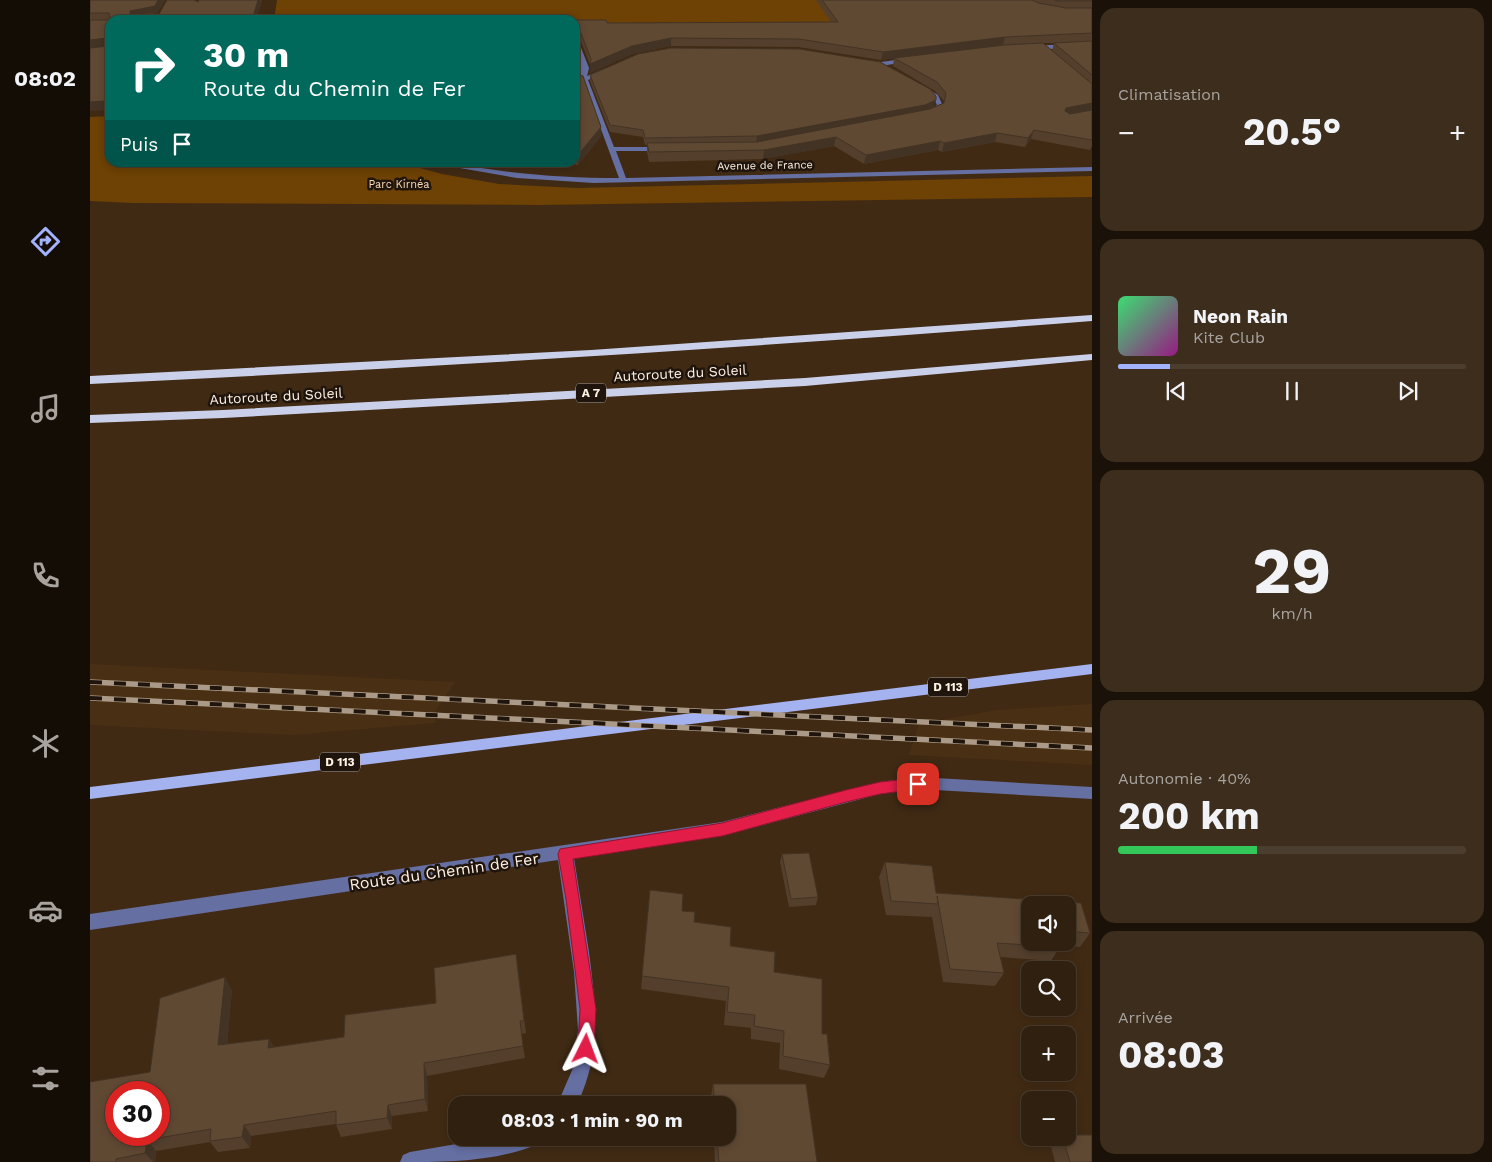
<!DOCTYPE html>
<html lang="fr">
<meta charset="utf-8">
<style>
body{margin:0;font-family:"Work Sans",sans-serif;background:#3c2d1d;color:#f1f3f6;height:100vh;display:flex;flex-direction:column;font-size:19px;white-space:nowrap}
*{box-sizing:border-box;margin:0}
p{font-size:16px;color:#a8a39e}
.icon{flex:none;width:28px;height:28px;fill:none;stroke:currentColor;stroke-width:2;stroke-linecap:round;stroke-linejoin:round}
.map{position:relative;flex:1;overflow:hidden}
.panel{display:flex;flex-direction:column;gap:8px;padding:8px;background:#1a1208;width:400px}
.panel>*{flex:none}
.top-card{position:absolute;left:15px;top:15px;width:475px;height:152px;border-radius:15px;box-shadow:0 2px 8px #0003,0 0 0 1px #4b3e2f;background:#00695c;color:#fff;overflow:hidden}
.fabs{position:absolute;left:931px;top:896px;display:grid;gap:10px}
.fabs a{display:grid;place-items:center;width:55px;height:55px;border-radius:10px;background:#30200f;box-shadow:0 2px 8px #0003,0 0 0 1px #4b3e2f;font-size:25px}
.speed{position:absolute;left:15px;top:1081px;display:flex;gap:10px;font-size:25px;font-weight:700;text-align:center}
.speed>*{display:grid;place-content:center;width:65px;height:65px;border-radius:50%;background:#30200f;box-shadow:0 2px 8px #0003,0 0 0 1px #4b3e2f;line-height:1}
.speed .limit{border:8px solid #d22;background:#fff;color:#111}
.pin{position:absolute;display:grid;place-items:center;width:42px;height:42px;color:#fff;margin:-21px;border-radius:10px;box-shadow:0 2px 8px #0006}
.me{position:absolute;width:55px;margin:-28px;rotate:3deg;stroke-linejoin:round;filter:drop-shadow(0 0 4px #0008)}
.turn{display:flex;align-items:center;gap:18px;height:105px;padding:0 15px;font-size:22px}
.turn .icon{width:65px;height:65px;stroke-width:2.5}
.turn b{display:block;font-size:35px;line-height:42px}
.then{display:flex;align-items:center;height:48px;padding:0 15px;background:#0003;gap:10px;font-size:19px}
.big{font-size:38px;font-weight:700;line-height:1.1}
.panel .card{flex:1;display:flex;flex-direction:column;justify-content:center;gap:8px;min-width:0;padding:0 18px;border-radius:15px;background:#3c2d1d}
.panel .dial{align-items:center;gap:0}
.dial b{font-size:65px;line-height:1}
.song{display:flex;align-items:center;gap:15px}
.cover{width:60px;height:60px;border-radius:8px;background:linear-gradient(135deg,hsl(140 70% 55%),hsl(310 70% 35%))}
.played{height:5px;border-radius:2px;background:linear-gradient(90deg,#a3b2fd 15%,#4b3e2f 15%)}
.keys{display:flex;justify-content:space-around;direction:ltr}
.heat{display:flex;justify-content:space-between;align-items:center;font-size:28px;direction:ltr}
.charge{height:8px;border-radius:4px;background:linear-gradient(90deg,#34c759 40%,#4b3e2f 0)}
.trip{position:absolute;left:358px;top:1096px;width:288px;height:50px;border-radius:15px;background:#30200f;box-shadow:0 2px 8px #0003,0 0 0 1px #4b3e2f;font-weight:700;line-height:50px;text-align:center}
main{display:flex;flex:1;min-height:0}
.tab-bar{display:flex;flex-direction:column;width:90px;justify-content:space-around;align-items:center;background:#130d06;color:#a8a39e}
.tab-bar .icon{width:35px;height:35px}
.tab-bar .on{color:#a3b2fd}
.tab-bar b{font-size:22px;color:#f1f3f6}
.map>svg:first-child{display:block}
.built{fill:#492f13}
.green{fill:#6e4104}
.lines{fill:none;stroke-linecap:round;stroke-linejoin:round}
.minor{fill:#656fa2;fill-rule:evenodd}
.major{fill:#a5b2f0;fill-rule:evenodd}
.highway{fill:#cad0e9;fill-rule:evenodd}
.rail-casing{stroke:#ab9a88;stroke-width:5.5}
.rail{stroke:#1f150c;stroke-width:4;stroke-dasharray:12;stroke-linecap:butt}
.wall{fill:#533f2c;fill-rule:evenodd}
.shaded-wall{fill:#433324}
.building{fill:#604933;stroke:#433324;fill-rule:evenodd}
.route{fill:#e11d48;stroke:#92132f}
.labels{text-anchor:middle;stroke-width:5;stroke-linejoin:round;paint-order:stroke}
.far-street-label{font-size:11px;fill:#fff1e3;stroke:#1f150c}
.far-park-label{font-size:11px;fill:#fcd9b8;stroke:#1f150c}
.shield{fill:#1f150c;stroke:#bcafa2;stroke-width:1}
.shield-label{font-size:12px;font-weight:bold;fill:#fff1e3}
.street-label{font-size:14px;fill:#fff1e3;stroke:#1f150c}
.near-street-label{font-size:16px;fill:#fff1e3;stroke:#1f150c}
</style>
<main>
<nav class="tab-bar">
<b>08:02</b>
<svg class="icon on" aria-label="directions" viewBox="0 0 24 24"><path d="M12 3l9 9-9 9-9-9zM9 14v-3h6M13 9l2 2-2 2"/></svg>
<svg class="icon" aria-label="music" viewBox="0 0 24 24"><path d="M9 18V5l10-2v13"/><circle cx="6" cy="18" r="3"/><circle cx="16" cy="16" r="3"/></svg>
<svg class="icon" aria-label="phone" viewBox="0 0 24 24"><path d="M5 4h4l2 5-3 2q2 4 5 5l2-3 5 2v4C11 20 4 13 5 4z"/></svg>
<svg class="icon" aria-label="climate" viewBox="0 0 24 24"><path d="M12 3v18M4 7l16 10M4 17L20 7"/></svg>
<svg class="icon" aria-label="car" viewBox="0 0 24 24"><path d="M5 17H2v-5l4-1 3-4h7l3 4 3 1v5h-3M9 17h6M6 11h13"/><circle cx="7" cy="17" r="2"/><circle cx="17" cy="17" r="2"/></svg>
<svg class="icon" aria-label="filters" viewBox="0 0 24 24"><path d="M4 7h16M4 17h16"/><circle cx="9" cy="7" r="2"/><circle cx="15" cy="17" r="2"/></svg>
</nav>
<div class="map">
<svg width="1002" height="1162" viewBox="0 0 1002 1162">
<rect width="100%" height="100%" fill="#402a14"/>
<path class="built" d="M 0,664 L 365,682 L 344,713 L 346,723 L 203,735 L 0,725 Z
M 1002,704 L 1002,765 L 819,755 L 829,724 L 906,710 Z"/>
<path class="green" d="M 187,0 L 848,0 L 890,26 L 485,28 L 485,20 L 184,20 Z
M 20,116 L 20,162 L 312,163 L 352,174 L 409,184 L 487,188 L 1002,176 L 1002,197 L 449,205 L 42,203 L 0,201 L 0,117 Z"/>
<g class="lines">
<path class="minor" d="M 485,38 L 488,40 L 499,68 L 497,76 L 513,69 L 518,70 L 498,80 L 524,147 L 573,147 L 577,149 L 573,151 L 526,151 L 536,178 L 1002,167 L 1002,171 L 504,183 L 427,178 L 347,164 C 357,158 378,166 391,168 C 437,175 482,178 529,178 L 494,83 L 485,81 L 485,77 L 490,78 C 494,63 485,53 485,38 Z
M 1002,43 L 1002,47 L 940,50 L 937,48 L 940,46 Z
M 820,58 L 822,61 L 791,66 L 775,62 L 778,60 L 791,62 Z
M 833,86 L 848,95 L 853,106 L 838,116 L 835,114 L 836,113 L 847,105 L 843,97 L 831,89 L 831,87 Z
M 828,777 L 1002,787 L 1002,799 L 828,789 L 790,794 L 632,836 L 484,858 C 489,889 494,921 499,952 C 506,1008 512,1052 487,1105 L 467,1105 L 483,1068 L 488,1030 L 484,972 L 468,860 L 0,930 L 0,914 L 632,822 L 790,782 Z
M 401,1138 L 449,1138 L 446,1145 C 403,1162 356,1162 310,1162 L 313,1155 L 320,1152 Z"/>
<path class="major" d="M 1002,664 L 1002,674 L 0,799 L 0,787 Z"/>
<path class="highway" d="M 1002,315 L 1002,321 C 668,347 334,368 0,384 L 0,376 L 501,350 Z
M 1002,354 L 1002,360 L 715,386 L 133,418 L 0,423 L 0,415 L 133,410 L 715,378 Z"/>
<defs>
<path id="rail" d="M 0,682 L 1002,730
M 0,698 L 1002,748"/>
</defs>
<use href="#rail" class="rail-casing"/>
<use href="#rail" class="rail"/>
</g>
<path class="wall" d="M 0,0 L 75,0 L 67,13 L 66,14 L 69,14 L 106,1 L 108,2 L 109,0 L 172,0 L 166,20 L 20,20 L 20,93 L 17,110 L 0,20 Z
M 726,0 L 1002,0 L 1002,146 L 1000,150 L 941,139 L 935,147 L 905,142 L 852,152 L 848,150 L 774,164 L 744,146 L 673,159 L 559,162 L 557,152 L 557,145 L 555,145 L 553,137 L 520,132 L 500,81 L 500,75 L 844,107 L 837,110 L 853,103 L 854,101 L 845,91 L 803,66 L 804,58 L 791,60 L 708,47 L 581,46 L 542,54 L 500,73 L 500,65 L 490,39 L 485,36 L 485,20 L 517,23 L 741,22 ZM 953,43 L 964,43 L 962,51 Z
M 485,44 L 489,64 L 489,75 L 511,127 L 511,136 L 488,165 L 464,162 L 485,162 Z
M 692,854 L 728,897 L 726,905 L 699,907 L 690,862 Z
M 795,862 L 842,866 L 846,893 L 991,903 L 1000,933 L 990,947 L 970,945 L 970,947 L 961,961 L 910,957 L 914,973 L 905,986 L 853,982 L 842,917 L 796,915 L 789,877 ZM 940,905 L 978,905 L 978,942 L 940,942 Z
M 560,890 L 592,911 L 604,922 L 684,972 L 732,1034 L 740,1065 L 734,1078 L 689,1069 L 690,1043 L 661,1039 L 661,1028 L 634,1025 L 636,1001 L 551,989 Z
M 426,954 L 436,1033 L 431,1034 L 435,1058 L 337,1076 L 338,1111 L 302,1116 L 302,1129 L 251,1137 L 246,1125 L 246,1124 L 161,1136 L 160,1148 L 128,1152 L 120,1142 L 66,1151 L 65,1162 L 0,1162 L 60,1072 L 142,990 L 137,1044 L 179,1039 L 184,1047 L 254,1037 L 346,1003 Z
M 623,1084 L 727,1162 L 625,1162 L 624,1138 L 636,1138 L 636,1105 L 621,1105 L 621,1096 Z
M 970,1138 L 978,1138 L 1002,1162 L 965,1162 L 961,1147 Z"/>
<path class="shaded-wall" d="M 68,0 L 75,0 L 67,13 L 43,18 L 40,14 L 40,11 Z
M 168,0 L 172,0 L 166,20 L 162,20 Z
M 915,37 L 913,45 L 791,60 L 793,52 Z
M 17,38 L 20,46 L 0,49 L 0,40 Z
M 581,38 L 581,46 L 542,54 L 500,73 L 500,64 L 542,46 Z
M 20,81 L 20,93 L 17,110 L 0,111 L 0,102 L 18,82 Z
M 846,100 L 844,107 L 833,111 L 666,143 L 667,136 Z
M 1002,103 L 1002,110 L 974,117 L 975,111 L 976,108 Z
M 511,127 L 511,136 L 488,165 L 488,155 Z
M 944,130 L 941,139 L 935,147 L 938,138 Z
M 907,133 L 905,142 L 852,152 L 854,143 Z
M 746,137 L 744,146 L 673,159 L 674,150 Z
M 850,141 L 848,150 L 774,164 L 776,155 Z
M 135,977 L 142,990 L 136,1058 L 128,1045 Z
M 179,1039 L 186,1051 L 178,1048 Z
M 334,1063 L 337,1076 L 338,1111 L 335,1099 Z
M 298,1105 L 302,1116 L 302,1129 L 297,1118 Z
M 154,1125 L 161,1136 L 160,1148 L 152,1137 Z
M 57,1140 L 66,1151 L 65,1162 L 63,1162 L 55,1153 Z"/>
<path class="building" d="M 0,0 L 68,0 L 65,6 L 40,11 L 40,14 L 61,13 L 69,14 L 77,0 L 104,0 L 108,2 L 109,0 L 168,0 L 162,20 L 20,20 L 20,81 L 18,82 L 15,101 L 0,102 L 0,48 L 18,46 L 19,44 L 17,38 L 0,40 L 0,20 L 18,20 L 20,18 L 19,13 L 0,13 Z
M 732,0 L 942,0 L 948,3 L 976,8 L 1002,8 L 1002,33 L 915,37 L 793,52 L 709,39 L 581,38 L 542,46 L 500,64 L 501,59 L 490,31 L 485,29 L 485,20 L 516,20 L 517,23 L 748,22 Z
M 965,0 L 1002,0 L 1002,1 L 968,1 Z
M 1002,41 L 1002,75 L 964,43 Z
M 953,43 L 1002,84 L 1002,103 L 976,108 L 975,111 L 980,114 L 1002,110 L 1002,140 L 944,130 L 938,138 L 907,133 L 854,143 L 850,141 L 776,155 L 746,137 L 674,150 L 559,152 L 557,143 L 667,142 L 840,109 L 854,103 L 856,93 L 847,82 L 804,58 L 915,45 Z
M 485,44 L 489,64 L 488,67 L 485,67 Z
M 581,48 L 709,49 L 790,62 L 840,89 L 846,96 L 846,100 L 835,105 L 667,136 L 555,138 L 553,130 L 520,125 L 500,75 L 548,54 Z
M 485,73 L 493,76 L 511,127 L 488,155 L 485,155 Z
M 719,853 L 728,897 L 701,899 L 692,854 Z
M 795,862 L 842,866 L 846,893 L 991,903 L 1000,933 L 978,931 L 978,905 L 940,905 L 940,942 L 969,942 L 970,947 L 907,943 L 914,973 L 860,969 L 847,896 L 848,904 L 801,901 Z
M 560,890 L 593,894 L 592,911 L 605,912 L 604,922 L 641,927 L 640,946 L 685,952 L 684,972 L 732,979 L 732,1034 L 737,1034 L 740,1065 L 693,1056 L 694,1031 L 664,1026 L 665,1015 L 637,1012 L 639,987 L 552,976 Z
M 426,954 L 434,1021 L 430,1021 L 433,1046 L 334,1063 L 335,1099 L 298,1105 L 297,1118 L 246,1125 L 246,1111 L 154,1125 L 152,1137 L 120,1141 L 121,1129 L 57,1140 L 55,1153 L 26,1159 L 26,1162 L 0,1162 L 0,1082 L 60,1072 L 70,998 L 135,977 L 128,1045 L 179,1039 L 178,1048 L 254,1037 L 255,1015 L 346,1003 L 344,968 ZM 26,1092 L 69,1092 L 69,1135 L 26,1135 Z
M 623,1084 L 716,1084 L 727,1162 L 629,1162 L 627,1138 L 636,1138 L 636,1105 L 625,1105 Z
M 978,1135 L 1002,1135 L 1002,1162 L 980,1162 L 973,1138 L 978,1138 Z"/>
<path class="route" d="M 828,778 L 833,779 L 835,784 L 833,788 L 828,789 L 790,794 L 756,802 L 632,836 L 483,859 L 506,1009 L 504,1049 L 502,1055 L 496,1057 L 490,1055 L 488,1049 L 490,1009 L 476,899 L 468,854 L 470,849 L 632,823 L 756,790 L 790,782 Z"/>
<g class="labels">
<g class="far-street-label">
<text transform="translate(675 165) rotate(-1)" y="4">Avenue de France</text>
</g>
<g class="far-park-label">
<text x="309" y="188">Parc Kirnéa</text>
</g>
<g class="shield">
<rect x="486" y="383.5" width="30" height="19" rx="4"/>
<rect x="838" y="677.5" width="40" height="19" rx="4"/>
<rect x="230" y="752.5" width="40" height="19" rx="4"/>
</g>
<g class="shield-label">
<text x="501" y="397">A 7</text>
<text x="858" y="691">D 113</text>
<text x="250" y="766">D 113</text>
</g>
<g class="street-label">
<text transform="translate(590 373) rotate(-3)" y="5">Autoroute du Soleil</text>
<text transform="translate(186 396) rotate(-3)" y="5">Autoroute du Soleil</text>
</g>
<g class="near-street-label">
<text transform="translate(354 871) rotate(-8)" y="6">Route du Chemin de Fer</text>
</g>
</g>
</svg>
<div class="fabs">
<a><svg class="icon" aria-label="sound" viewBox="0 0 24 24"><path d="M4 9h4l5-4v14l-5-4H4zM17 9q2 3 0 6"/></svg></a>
<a><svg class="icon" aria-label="search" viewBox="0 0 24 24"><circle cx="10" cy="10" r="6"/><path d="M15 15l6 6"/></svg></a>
<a>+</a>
<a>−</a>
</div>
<div class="speed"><div class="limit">30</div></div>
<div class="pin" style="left:828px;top:784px;background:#d93025"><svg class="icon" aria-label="arrive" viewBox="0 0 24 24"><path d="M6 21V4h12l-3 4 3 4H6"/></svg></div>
<svg class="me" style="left:496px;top:1049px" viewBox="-20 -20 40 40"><path d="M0-17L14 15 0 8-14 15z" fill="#e11d48" stroke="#fff" stroke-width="4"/></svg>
<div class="trip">08:03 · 1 min · 90 m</div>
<div class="top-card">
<div class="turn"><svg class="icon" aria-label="right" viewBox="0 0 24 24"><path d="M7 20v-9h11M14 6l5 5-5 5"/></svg><div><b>30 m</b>Route du Chemin de Fer</div></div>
<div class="then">Puis<svg class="icon" aria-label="arrive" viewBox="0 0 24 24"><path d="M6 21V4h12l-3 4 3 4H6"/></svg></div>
</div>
</div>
<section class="panel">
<div class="card"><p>Climatisation</p>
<div class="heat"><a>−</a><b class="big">20.5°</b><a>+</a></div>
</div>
<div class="card">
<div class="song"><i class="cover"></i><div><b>Neon Rain</b><p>Kite Club</p></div></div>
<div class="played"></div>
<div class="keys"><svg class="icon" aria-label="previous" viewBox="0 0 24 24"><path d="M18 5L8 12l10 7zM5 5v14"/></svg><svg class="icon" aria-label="pause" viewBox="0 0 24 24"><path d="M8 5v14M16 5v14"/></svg><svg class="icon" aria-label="next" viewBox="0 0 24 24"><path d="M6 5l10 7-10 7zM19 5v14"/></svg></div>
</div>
<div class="card dial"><b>29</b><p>km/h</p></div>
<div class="card"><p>Autonomie · 40%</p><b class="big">200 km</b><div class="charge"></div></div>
<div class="card"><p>Arrivée</p><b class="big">08:03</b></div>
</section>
</main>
